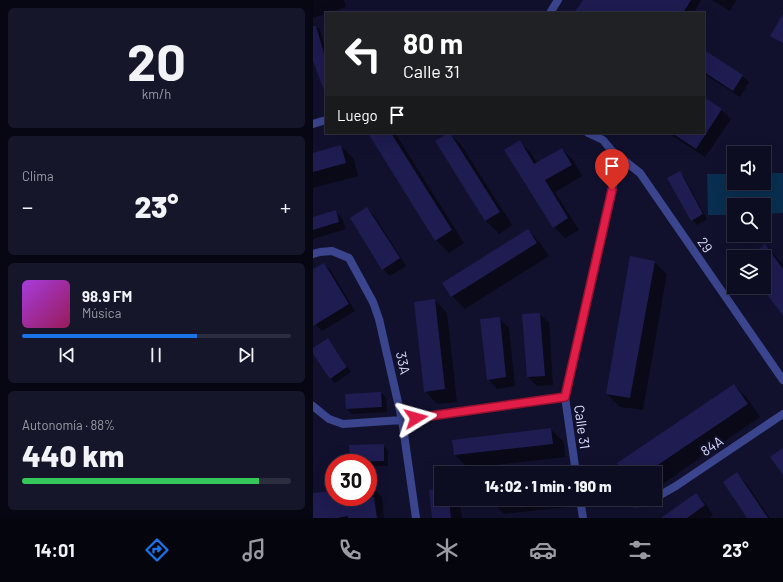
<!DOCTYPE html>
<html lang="es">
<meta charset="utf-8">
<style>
body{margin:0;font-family:Barlow,sans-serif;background:#16162a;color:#f1f3f6;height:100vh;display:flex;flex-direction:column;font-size:15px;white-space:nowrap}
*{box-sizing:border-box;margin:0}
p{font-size:13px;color:#9a9ca5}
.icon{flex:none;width:22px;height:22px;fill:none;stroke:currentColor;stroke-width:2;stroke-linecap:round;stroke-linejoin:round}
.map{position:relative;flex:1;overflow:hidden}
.side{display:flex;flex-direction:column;gap:8px;padding:8px;background:#070713;width:313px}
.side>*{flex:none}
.top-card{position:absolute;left:12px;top:12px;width:380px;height:122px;border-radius:0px;box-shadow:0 4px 16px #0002,0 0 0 1px #2d2d40;background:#202124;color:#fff;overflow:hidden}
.fabs{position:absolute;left:414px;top:146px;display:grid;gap:8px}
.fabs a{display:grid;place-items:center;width:44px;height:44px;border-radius:0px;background:#0d0d22;box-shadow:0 4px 16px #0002,0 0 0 1px #2d2d40;font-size:20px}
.speed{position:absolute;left:12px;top:454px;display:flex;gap:8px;font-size:20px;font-weight:700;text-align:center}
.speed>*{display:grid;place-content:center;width:52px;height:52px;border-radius:50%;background:#0d0d22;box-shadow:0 4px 16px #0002,0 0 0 1px #2d2d40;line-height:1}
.speed .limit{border:6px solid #d22;background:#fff;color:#111}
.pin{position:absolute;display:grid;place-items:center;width:34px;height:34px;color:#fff;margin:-41px -17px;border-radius:50% 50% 50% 0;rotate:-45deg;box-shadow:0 0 4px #0007}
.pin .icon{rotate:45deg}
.me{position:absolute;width:44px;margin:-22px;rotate:82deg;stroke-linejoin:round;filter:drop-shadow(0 0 3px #0008)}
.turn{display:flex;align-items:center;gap:14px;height:84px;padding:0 12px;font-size:18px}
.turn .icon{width:52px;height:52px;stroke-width:2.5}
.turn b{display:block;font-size:28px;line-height:34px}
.then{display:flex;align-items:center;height:38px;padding:0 12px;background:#0003;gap:8px;font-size:15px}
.big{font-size:30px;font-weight:800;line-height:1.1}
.side .tile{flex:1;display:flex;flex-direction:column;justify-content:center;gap:6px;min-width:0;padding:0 14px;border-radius:6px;background:#16162a}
.side .dial{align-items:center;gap:0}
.dial b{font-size:52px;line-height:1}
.song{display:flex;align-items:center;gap:12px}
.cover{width:48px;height:48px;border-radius:6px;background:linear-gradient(135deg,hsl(280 70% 55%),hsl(330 70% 35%))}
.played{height:4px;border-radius:2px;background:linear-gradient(90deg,#1a73e8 65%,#2d2d40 65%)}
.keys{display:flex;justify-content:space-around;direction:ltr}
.heat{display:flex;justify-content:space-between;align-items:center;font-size:22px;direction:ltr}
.charge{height:6px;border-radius:3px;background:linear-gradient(90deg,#34c759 88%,#2d2d40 0)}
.trip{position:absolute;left:121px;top:466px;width:228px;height:40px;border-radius:0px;background:#0d0d22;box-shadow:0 4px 16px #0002,0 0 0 1px #2d2d40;font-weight:800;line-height:40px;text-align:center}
.tabs{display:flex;height:64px;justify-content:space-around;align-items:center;background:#05050e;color:#9a9ca5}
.tabs .icon{width:28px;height:28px}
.tabs .on{color:#1a73e8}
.tabs b{font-size:18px;color:#f1f3f6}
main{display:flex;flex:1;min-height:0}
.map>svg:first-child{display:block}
.water{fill:#092e4f}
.shadow{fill:#0007}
.building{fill:#1e1c50}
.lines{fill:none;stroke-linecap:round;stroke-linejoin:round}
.minor{stroke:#3a458e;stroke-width:8}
.tertiary{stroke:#3a458e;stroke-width:8}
.route-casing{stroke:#92132f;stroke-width:10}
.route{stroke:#e11d48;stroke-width:7}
.labels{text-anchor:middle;stroke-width:4;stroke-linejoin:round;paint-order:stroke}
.street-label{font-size:14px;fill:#dddfff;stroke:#11112e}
</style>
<main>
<section class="side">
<div class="tile dial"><b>20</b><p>km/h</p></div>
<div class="tile"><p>Clima</p>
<div class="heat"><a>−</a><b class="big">23°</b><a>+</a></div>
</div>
<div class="tile">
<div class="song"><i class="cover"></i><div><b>98.9 FM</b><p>Música</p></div></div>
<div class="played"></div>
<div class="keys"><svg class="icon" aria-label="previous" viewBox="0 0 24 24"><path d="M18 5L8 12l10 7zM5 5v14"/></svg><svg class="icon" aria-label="pause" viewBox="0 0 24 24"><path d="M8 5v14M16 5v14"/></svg><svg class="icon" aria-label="next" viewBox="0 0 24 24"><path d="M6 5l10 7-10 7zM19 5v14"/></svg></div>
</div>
<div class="tile"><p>Autonomía · 88%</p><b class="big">440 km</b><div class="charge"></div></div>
</section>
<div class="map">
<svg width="470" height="518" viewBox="0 0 470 518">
<rect width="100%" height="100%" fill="#11112e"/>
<path class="water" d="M 451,173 L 470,173 L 470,213 L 451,214 L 451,205 L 421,205 L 421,215 L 395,215 L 394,174 L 421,174 L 421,183 L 451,183 Z"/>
<path class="shadow" d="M 0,0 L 31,0 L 33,7 L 0,18 Z
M 279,0 L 388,0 L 381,13 L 262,13 Z
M 399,0 L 421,0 L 423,1 L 417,11 Z
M 2,25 L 7,30 L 13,51 L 13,90 L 0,58 L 0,26 Z
M 391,51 L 429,76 L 436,82 L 427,97 L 391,74 Z
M 391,98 L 409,110 L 418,119 L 392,157 L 355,133 L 391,133 Z
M 56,133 L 81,133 L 84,136 L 151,243 L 136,253 L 123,240 Z
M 136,133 L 149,146 L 199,225 L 186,234 L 173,221 L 123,141 Z
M 207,142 L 218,153 L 224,163 L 249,149 L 260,160 L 269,176 L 242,192 L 266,230 L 252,238 L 241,227 Z
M 28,146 L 41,159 L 45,176 L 0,188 L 0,154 Z
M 366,173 L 371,177 L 394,219 L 384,225 L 379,220 L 356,179 Z
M 54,208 L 61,215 L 93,266 L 77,276 L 70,269 Z
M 22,211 L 29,218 L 33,229 L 0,239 L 0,218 Z
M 215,230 L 227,243 L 236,256 L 152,309 L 139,296 Z
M 452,246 L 465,259 L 470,265 L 470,314 L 450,287 L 451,257 L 437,257 Z
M 341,262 L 354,274 L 330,410 L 307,407 L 294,394 Z
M 11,264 L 18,271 L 42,311 L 9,331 L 0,321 L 0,271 Z
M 122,300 L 134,313 L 144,402 L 124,404 L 112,391 Z
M 226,314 L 236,323 L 240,385 L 224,386 L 215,377 L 210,315 Z
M 186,318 L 196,328 L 202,386 L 184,389 L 175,379 Z
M 15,340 L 19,344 L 38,372 L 22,383 L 17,378 L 0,352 L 0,349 Z
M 421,385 L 434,398 L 447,417 L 342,489 L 342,473 L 311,473 Z
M 68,393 L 73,397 L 74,412 L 39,414 L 34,409 L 33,395 Z
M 238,429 L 251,442 L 252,457 L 155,468 L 142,455 Z
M 70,445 L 75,450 L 75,466 L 55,466 L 55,463 L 39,463 L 38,462 L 37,446 Z
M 240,472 L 241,473 L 228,473 Z
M 424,474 L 433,483 L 457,518 L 435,518 Z
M 55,488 L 60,488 L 69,497 L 71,518 L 0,518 L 0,494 L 21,492 L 21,497 L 55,497 Z
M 128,489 L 128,499 L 145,499 L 147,502 L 149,518 L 120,518 Z
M 383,494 L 392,503 L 400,515 L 396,518 L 349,518 Z
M 178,499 L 254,499 L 255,507 L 191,514 L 178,501 Z"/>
<path class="building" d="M 270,0 L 378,0 L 370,13 L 261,13 Z
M 470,14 L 470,43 L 457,36 Z
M 0,26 L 3,26 L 13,61 L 13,93 L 12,93 L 0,61 Z
M 391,50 L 430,75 L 420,91 L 391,72 Z
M 391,97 L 409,109 L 383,149 L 359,133 L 391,133 Z
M 55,133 L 78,133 L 139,230 L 122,241 Z
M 135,133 L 137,133 L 187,212 L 172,221 L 122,141 Z
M 207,140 L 221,164 L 249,148 L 259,165 L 232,180 L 255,218 L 240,228 L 191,150 Z
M 28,145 L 33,163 L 0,172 L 0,153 Z
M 367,171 L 390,214 L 378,221 L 354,178 Z
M 54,207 L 87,258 L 69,270 L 37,218 Z
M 23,210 L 26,222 L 0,230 L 0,217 Z
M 215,229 L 224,243 L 138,297 L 129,283 Z
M 451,243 L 470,269 L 470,316 L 451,290 L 451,257 L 435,257 L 451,245 Z
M 317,256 L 342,261 L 317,398 L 293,394 Z
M 11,263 L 36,304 L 0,326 L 0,269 Z
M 122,299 L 132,389 L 111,392 L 101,302 Z
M 227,313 L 232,376 L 214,377 L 209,314 Z
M 187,317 L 193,377 L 174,380 L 167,319 Z
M 15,338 L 34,367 L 17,379 L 0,354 L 0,348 Z
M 421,384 L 435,404 L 333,473 L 310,473 L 304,463 Z
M 68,392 L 69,407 L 33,409 L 32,394 Z
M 238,428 L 240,444 L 141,455 L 139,440 Z
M 71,444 L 71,461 L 37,462 L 36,445 Z
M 470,448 L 470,475 L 457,457 Z
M 424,472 L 455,518 L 434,518 L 410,482 Z
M 128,488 L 128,499 L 136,499 L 138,518 L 119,518 L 116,490 Z
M 21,491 L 21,497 L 61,497 L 64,518 L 35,518 L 35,516 L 24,518 L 0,518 L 0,493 Z
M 383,493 L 392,505 L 374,518 L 348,518 Z"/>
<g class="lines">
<path class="minor" d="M 237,13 L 245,0
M 299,151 L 327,173 L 470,380
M 0,254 L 7,252 L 19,251 L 36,258 L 60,302 L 66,319 L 89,420 L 103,518
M 0,406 L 16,419 L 30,424 L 89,420 L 252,397
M 342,498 L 363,486 L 470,414
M 301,499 C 315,502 327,507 340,499"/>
<path class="tertiary" d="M 0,124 L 13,120
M 263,473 L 252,397 L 302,176 L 299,151 L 290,140 L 275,133
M 267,499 L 270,518"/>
</g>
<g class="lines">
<defs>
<path id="route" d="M 103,418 L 252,397 L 299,190"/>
</defs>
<use href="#route" class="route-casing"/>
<use href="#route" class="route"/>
</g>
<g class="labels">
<g class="street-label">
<text transform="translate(392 245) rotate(55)" y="5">29</text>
<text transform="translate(90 363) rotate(78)" y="5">33A</text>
<text transform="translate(269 427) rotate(82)" y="5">Calle 31</text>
<text transform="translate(399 446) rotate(-34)" y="5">84A</text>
</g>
</g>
</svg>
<div class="fabs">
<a><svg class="icon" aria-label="sound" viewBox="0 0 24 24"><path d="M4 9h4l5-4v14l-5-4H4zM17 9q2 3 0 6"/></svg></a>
<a><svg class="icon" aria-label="search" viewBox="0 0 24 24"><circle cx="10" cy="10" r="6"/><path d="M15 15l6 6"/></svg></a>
<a><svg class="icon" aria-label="layers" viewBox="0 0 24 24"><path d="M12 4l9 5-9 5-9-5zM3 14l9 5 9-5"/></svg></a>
</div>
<div class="speed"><div class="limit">30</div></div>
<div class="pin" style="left:299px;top:190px;background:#d93025"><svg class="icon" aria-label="arrive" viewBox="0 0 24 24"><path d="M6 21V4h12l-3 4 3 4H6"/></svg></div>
<svg class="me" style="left:103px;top:418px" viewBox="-20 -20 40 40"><path d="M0-17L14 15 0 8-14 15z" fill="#e11d48" stroke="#fff" stroke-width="4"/></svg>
<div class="trip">14:02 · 1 min · 190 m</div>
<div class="top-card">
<div class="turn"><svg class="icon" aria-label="left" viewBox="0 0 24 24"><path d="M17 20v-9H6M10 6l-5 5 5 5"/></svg><div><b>80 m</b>Calle 31</div></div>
<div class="then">Luego<svg class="icon" aria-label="arrive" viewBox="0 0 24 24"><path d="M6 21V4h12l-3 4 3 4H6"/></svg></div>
</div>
</div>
</main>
<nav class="tabs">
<b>14:01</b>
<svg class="icon on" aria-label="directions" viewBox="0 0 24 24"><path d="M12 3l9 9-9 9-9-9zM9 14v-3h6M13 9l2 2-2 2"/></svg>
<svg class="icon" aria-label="music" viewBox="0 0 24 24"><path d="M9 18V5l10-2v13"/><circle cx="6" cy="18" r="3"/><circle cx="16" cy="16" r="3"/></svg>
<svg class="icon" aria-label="phone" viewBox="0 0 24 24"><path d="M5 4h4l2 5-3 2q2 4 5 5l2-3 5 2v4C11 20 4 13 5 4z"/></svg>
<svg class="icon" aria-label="climate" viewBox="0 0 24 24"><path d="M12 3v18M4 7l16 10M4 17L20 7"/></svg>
<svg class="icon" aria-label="car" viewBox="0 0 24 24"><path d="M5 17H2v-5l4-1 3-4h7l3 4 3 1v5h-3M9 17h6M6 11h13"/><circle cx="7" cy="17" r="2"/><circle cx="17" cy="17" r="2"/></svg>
<svg class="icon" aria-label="filters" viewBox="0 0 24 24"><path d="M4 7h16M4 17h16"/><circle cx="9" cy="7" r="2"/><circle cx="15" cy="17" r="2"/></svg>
<b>23°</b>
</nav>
